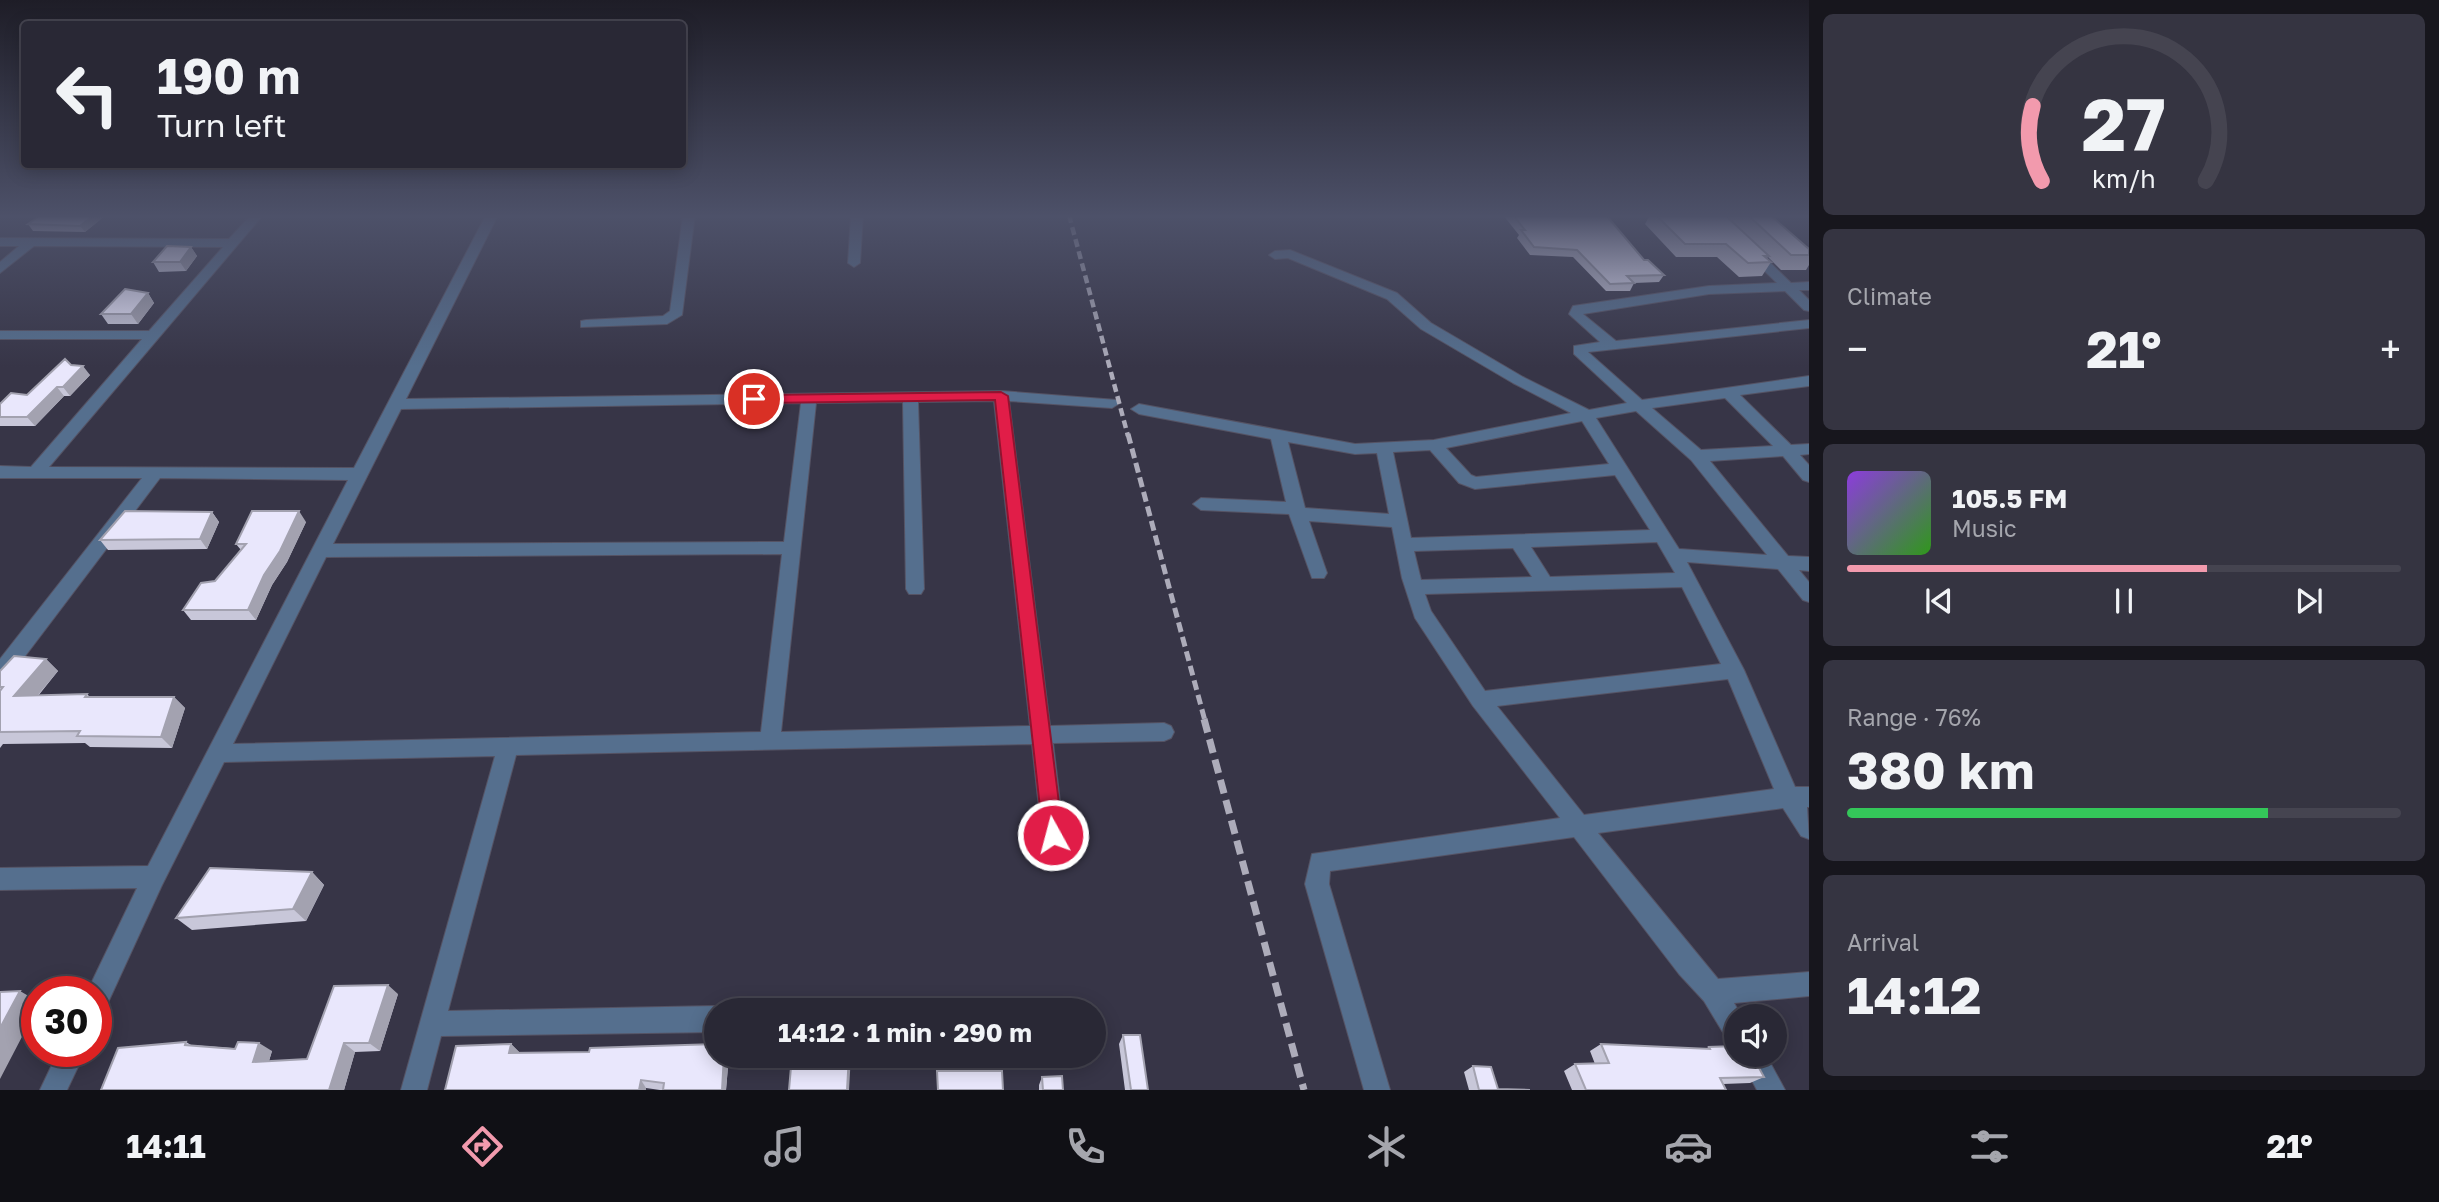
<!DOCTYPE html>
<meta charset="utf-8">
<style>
body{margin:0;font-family:"Golos Text",sans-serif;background:#353441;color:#f1f3f6;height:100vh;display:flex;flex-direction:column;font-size:26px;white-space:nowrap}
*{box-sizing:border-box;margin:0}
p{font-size:23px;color:#a5a6ad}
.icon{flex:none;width:38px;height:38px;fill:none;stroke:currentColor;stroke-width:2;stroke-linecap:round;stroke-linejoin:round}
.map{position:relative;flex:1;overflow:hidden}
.sheet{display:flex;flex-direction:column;gap:14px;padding:14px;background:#17161d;width:630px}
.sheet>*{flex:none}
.hud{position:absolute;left:21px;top:21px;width:665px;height:147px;border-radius:7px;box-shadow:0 4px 18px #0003,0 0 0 2px #454450;background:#292835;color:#f1f3f6;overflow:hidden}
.controls{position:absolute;left:1724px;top:1004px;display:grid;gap:14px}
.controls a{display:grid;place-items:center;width:63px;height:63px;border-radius:50%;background:#292835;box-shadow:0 4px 18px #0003,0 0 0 2px #454450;font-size:35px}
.speed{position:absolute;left:21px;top:976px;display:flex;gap:14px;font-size:35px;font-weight:700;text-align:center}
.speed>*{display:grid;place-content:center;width:91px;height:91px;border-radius:50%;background:#292835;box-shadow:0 4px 18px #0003,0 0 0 2px #454450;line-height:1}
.speed .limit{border:10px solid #d22;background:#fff;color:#111}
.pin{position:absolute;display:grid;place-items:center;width:60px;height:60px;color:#fff;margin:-30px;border:4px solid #fff;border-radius:50%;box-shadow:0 2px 7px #0007}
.me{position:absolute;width:77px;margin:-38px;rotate:353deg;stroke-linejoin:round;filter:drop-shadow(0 0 5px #0008)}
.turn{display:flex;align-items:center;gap:24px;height:147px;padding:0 21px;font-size:32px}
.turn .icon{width:91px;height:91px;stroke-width:2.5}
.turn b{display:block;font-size:49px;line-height:60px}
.big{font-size:52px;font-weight:700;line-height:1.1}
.sheet .widget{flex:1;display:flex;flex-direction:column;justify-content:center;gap:10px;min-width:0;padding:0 24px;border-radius:10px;background:#353441}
.sheet .dial{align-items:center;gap:0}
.dial svg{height:182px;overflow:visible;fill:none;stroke:#454450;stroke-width:7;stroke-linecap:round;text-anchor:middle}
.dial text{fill:#f1f3f6;stroke:none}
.song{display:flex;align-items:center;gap:21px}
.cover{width:84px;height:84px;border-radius:10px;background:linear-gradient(135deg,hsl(270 70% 55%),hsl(110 70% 35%))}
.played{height:7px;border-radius:4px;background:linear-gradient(90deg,#f29aad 65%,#454450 65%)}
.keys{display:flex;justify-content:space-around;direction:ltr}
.heat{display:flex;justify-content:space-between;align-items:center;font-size:38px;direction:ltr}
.charge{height:10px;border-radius:5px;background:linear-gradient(90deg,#34c759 76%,#454450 0)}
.trip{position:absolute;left:704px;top:998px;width:402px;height:70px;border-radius:35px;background:#292835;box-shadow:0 4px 18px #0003,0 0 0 2px #454450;font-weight:700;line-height:70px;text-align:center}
.dock{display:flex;height:112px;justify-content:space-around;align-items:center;background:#101015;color:#a5a6ad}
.dock .icon{width:49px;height:49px}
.dock .active{color:#f29aad}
.dock b{font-size:32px;color:#f1f3f6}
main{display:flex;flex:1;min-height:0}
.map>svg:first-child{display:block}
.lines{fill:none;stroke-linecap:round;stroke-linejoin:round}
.minor-casing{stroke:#555364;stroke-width:2}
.minor{fill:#556f8e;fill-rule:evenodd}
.rail-far2{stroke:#adacba;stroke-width:4.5;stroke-dasharray:8 4.5;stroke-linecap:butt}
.rail-far1{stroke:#adacba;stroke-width:5;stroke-dasharray:10 5;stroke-linecap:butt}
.rail{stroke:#adacba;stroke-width:7;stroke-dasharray:14 7;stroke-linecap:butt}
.wall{fill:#c8c7d9}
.shaded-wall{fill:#a3a2b0}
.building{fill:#e9e7fc;stroke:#a3a2b0;stroke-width:2}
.route{fill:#e11d48;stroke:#92132f;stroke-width:2}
</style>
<main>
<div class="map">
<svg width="1809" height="1090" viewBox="0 0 1809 1090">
<rect width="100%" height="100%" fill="#373547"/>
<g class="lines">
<defs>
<path id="minor" d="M 251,215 L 263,215 L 49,467 L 354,468 L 486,215 L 498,215 L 406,399 L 1001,391 L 1117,400 L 1120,403 L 1112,408 L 1009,401 L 1050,726 L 1164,723 L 1171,726 L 1174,732 L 1171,738 L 1164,741 L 1053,743 L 1064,835 L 1061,842 L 1053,845 L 1045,842 L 1042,835 L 1032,744 L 516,755 L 448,1011 L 716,1006 L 724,1010 L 716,1010 L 716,1032 L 441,1036 L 427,1090 L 401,1090 L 495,756 L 224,762 L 162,885 L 105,1009 L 96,1012 L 96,992 L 87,992 L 137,888 L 0,890 L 0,868 L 148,866 L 348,480 L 160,478 L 7,680 L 0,682 L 0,659 L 142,478 L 0,478 L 0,466 L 31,467 L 142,339 L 0,339 L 0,331 L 149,331 L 223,247 L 34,246 L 0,273 L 0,262 L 19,246 L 0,246 L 0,238 L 229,239 ZM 994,401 L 1030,726 L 781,732 L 816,403 L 903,402 L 906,589 L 909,594 L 921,594 L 924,589 L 918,402 ZM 801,403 L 784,542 L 333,544 L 401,409 ZM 782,554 L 761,732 L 233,744 L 326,557 Z
M 683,215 L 695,215 L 682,315 L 667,324 L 581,327 L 581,321 L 586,320 L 663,316 L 670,311 Z
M 851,215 L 863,215 L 860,263 L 854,267 L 848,263 Z
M 1751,247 L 1755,248 L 1791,283 L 1809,282 L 1809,290 L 1799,290 L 1809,300 L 1809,311 L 1804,310 L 1785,291 L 1709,294 L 1583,314 L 1616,341 L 1809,320 L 1809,328 L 1588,352 L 1642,400 L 1809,376 L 1809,386 L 1740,395 L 1791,445 L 1809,444 L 1809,454 L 1800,455 L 1809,465 L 1809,482 L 1803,480 L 1783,456 L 1710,461 L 1788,556 L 1809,557 L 1809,571 L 1799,570 L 1809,582 L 1809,602 L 1803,600 L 1778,569 L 1687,562 L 1744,670 L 1795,787 L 1809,787 L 1809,807 L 1807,807 L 1809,839 L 1801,836 L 1783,808 L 1598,833 L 1718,979 L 1809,972 L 1809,996 L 1734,1003 L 1742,1017 L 1736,1017 L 1736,1043 L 1727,1039 L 1704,1001 L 1679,974 L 1574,837 L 1330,871 L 1329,884 L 1390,1090 L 1364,1090 L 1305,884 L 1312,854 L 1560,818 L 1473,706 L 1415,618 L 1402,578 L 1392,527 L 1309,521 L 1327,573 L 1324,578 L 1312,578 L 1289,514 L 1201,510 L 1193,504 L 1201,498 L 1286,502 L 1271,439 L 1139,414 L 1131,409 L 1139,404 L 1355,444 L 1434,440 L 1571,413 L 1513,383 L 1421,329 L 1387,299 L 1288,258 L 1275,259 L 1269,255 L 1275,251 L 1290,250 L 1397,293 L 1431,323 L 1523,377 L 1589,410 L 1627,403 L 1574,354 L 1574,346 L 1600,342 L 1569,314 L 1573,306 L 1709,286 L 1777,283 L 1747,254 L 1747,248 ZM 1725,398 L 1773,446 L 1701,450 L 1652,408 ZM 1636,411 L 1691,460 L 1767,555 L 1679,549 L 1596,418 ZM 1582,421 L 1609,464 L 1476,477 L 1471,475 L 1446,448 ZM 1288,442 L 1355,454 L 1377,453 L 1389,514 L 1305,508 ZM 1430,450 L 1459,483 L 1475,489 L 1615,475 L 1650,530 L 1411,538 L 1393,452 ZM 1657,542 L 1675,573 L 1550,577 L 1531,547 ZM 1513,548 L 1532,577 L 1421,580 L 1414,551 ZM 1682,587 L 1721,664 L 1485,691 L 1431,611 L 1425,594 ZM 1728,679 L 1774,789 L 1584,815 L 1497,706 Z
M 58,1052 L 85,1052 L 67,1090 L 40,1090 Z
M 1738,1055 L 1766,1055 L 1785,1090 L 1757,1090 Z"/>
</defs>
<use href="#minor" class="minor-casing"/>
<use href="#minor" class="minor"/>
<path class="rail-far2" d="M 1069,215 L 1128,436"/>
<path class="rail-far1" d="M 1128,434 L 1205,721"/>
<path class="rail" d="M 1204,719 L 1304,1090"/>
</g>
<path class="wall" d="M 106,215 L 85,232 L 33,231 L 28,224 Z
M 1503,215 L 1606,215 L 1644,260 L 1664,275 L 1659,282 L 1634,283 L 1630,291 L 1606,291 L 1573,257 L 1530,255 L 1517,238 L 1519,235 Z
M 1650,215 L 1770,215 L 1809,249 L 1809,265 L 1806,270 L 1781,270 L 1768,257 L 1767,258 L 1771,262 L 1762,276 L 1739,277 L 1717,257 L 1676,257 L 1645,224 Z
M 191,247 L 197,256 L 186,271 L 159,272 L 153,262 Z
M 148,293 L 154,303 L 138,324 L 108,324 L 101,314 Z
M 71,365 L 90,375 L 70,396 L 64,396 L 35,426 L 0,426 L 0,404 L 27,395 Z
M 212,512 L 219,522 L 207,549 L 108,550 L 100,540 Z
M 306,522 L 287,562 L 272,585 L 256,620 L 191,620 L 183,610 L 215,581 L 241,550 L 236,544 Z
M 46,659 L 58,671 L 38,696 L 87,694 L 90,697 L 174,697 L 185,708 L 172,748 L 90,747 L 85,743 L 3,744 L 0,748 L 0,671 Z
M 312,872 L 324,885 L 306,921 L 192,930 L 176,918 Z
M 398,994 L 380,1051 L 355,1052 L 344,1090 L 101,1090 L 186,1042 L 191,1045 L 272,1051 L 269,1061 L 307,1059 Z
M 1123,1035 L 1148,1090 L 1125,1090 L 1119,1044 Z
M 511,1044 L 519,1052 L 519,1053 L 729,1055 L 726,1090 L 660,1090 L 646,1088 L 646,1090 L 445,1090 Z
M 1601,1044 L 1705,1049 L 1709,1047 L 1764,1077 L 1750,1083 L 1723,1084 L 1726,1090 L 1572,1090 L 1564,1071 L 1575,1064 L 1595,1064 L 1590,1051 Z
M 991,1055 L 1030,1055 L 1028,1061 L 991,1061 Z
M 1473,1066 L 1498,1089 L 1530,1090 L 1469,1090 L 1464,1072 Z
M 1042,1077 L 1063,1090 L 1039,1090 L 1039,1085 Z"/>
<path class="shaded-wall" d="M 94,215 L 106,215 L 85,232 L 80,226 Z
M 191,247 L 197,256 L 186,271 L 180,262 Z
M 148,293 L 154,303 L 138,324 L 131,314 Z
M 83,366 L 90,375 L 70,396 L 63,387 Z
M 57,387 L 64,396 L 35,426 L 27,417 Z
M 299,511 L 306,522 L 287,562 L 272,585 L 256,620 L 248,610 L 264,575 Z
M 212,512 L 219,522 L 207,549 L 200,539 Z
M 46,659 L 58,671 L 27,708 L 14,696 Z
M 174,697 L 185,708 L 172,748 L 161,737 Z
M 312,872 L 324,885 L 306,921 L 293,909 Z
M 388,985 L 398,994 L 380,1051 L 369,1043 Z
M 20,991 L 37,1001 L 37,1008 L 0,1079 L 0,1028 Z
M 259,1043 L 272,1051 L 266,1070 L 253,1062 Z
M 344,1043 L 355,1052 L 344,1090 L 329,1090 Z
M 511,1044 L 519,1052 L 517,1061 L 509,1053 Z
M 724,1055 L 729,1055 L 726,1090 L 722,1090 Z
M 849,1055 L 851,1055 L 849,1090 L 847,1090 Z
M 641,1080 L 646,1088 L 646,1090 L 639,1090 Z"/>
<path class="building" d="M 41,215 L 94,215 L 80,226 L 28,224 Z
M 1513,215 L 1606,215 L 1644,260 L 1648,260 L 1664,275 L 1627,276 L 1634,283 L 1610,284 L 1577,250 L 1534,247 L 1521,230 L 1525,230 Z
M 1656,215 L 1725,215 L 1769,256 L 1764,256 L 1771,262 L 1748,263 L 1726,244 L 1685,244 Z
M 1748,215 L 1770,215 L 1809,249 L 1809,255 L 1791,255 Z
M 167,246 L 191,247 L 180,262 L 153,262 Z
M 125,289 L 148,293 L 131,314 L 101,314 Z
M 65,359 L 71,365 L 83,366 L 63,387 L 57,387 L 27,417 L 0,417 L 0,404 L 11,393 L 27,395 Z
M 125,511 L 212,512 L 200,539 L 100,540 Z
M 252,511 L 299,511 L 280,551 L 264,575 L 248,610 L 183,610 L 201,583 L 215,581 L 246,544 L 236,544 Z
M 14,656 L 46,659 L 14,696 L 87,694 L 85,697 L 174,697 L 161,737 L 77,736 L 80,731 L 0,732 L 0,691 L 3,687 L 0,687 L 0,671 Z
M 210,868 L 312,872 L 293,909 L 176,918 Z
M 388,985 L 369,1043 L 344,1043 L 329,1090 L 101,1090 L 118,1048 L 186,1042 L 185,1045 L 235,1049 L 238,1042 L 259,1043 L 253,1062 L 307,1059 L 334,986 Z
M 20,991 L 0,1028 L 0,992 Z
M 1123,1035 L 1140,1035 L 1148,1090 L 1131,1090 Z
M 511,1044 L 509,1053 L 589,1052 L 590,1048 L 716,1044 L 716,1055 L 724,1055 L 722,1090 L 663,1090 L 664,1083 L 641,1080 L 639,1090 L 445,1090 L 456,1046 Z
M 1601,1044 L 1710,1049 L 1709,1047 L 1736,1046 L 1736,1055 L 1752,1055 L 1764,1077 L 1720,1078 L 1726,1090 L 1586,1090 L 1575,1064 L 1609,1063 Z
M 795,1055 L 849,1055 L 847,1090 L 789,1090 L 791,1067 L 794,1067 Z
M 1473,1066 L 1491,1067 L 1498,1089 L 1530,1090 L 1479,1090 Z
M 937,1071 L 1002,1071 L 1003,1090 L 938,1090 Z
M 1062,1076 L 1063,1090 L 1043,1090 L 1042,1077 Z"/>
<linearGradient id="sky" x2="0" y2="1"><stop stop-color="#1e1d27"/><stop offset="0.59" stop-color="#4d5169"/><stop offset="1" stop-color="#4d5169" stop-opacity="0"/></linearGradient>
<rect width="1809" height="367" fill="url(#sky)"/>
<path class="route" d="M 1001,392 L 1008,396 L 1063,835 L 1060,842 L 1053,845 L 1046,842 L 1043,835 L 995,400 L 754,403 L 747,399 L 754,395 Z"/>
</svg>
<div class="controls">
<a><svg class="icon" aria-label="sound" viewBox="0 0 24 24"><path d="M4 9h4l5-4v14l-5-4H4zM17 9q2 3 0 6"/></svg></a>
</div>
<div class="speed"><div class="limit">30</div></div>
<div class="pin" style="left:754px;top:399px;background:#d93025"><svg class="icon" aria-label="arrive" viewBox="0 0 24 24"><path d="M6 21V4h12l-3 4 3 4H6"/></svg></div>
<svg class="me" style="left:1053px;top:835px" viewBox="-20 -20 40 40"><circle r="17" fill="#e11d48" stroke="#fff" stroke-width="3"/><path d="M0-11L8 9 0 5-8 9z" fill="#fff"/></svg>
<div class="trip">14:12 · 1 min · 290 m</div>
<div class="hud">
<div class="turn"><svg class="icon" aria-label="left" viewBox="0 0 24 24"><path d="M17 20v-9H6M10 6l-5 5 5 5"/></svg><div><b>190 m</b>Turn left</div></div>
</div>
</div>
<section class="sheet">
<div class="widget dial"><svg viewBox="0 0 100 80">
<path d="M14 69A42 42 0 1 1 86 69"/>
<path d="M14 69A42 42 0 0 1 10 36" stroke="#f29aad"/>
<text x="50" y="56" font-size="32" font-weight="700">27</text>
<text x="50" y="72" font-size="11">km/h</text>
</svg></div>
<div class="widget"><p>Climate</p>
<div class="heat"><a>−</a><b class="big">21°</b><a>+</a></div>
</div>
<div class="widget">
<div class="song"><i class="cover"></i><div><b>105.5 FM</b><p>Music</p></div></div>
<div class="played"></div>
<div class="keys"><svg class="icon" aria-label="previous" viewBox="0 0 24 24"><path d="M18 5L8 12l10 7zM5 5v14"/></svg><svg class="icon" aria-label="pause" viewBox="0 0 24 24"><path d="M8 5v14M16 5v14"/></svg><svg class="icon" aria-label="next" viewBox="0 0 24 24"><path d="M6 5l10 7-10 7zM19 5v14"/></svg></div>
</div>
<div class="widget"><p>Range · 76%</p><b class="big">380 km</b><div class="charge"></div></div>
<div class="widget"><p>Arrival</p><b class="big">14:12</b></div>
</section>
</main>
<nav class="dock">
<b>14:11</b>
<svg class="icon active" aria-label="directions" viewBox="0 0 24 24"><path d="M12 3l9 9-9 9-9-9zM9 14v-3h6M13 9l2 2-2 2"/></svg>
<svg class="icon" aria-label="music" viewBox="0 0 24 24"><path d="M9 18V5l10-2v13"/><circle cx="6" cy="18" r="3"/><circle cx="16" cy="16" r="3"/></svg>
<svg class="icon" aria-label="phone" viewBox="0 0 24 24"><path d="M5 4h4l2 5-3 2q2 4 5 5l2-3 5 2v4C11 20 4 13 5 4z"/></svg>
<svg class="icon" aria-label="climate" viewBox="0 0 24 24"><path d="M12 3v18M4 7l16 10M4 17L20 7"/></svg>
<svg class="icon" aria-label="car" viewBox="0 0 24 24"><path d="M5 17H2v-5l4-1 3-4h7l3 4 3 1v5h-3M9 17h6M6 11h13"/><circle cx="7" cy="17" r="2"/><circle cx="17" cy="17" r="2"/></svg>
<svg class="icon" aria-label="filters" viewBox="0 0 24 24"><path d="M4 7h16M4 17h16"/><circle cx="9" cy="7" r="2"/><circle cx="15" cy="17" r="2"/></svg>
<b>21°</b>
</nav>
